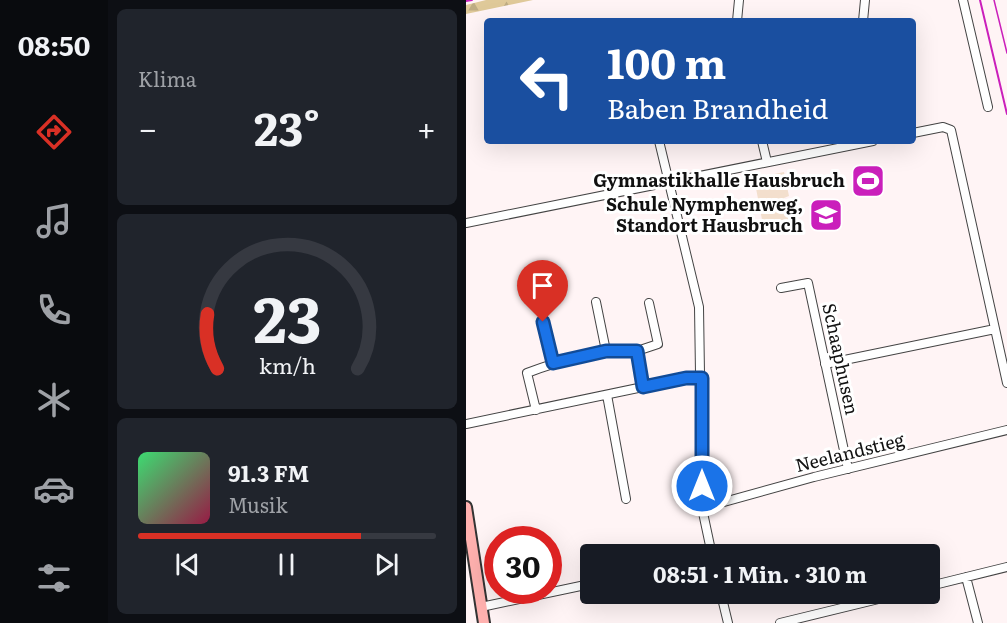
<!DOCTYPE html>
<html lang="de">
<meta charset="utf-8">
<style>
body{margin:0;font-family:Literata,serif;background:#20242c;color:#f1f3f6;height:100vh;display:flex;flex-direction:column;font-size:22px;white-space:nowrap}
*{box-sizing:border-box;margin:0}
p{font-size:20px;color:#9ea1a6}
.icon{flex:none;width:33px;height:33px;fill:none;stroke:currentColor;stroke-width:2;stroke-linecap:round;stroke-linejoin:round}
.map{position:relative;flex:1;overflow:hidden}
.panel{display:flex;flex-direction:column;gap:9px;padding:9px;background:#0d0f14;width:358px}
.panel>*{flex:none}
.top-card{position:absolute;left:18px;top:18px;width:432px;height:126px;border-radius:6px;box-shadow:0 6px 24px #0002;background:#1a4fa0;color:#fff;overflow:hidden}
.speed{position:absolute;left:18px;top:526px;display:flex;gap:12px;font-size:30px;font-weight:700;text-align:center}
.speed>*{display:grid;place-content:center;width:78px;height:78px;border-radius:50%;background:#171b24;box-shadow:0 6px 24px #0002;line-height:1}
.speed .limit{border:9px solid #d22;background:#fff;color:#111}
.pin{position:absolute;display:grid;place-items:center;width:51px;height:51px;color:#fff;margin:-62px -26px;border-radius:50% 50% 50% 0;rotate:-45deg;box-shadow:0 0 6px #0007}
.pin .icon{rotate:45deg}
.me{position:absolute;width:66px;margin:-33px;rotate:0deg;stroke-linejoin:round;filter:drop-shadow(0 0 4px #0008)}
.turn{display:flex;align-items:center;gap:21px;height:126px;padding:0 24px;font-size:27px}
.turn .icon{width:78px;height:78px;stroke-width:2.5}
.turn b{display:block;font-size:42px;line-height:51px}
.big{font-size:45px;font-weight:700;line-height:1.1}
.panel .widget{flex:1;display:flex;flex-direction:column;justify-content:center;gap:9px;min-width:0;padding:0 21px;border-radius:9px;background:#20242c}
.panel .dial{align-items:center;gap:0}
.dial svg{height:156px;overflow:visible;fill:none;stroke:#363941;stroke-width:7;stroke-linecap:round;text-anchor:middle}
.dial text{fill:#f1f3f6;stroke:none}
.song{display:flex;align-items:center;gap:18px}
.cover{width:72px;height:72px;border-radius:9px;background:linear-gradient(135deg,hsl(140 70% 55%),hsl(340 70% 35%))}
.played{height:6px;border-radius:3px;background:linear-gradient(90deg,#d93025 75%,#363941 75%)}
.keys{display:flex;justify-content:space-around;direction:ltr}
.heat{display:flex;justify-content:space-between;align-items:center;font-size:33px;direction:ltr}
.trip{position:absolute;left:114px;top:544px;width:360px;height:60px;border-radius:6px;background:#171b24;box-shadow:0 6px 24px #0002;font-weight:700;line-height:60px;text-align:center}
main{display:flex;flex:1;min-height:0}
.menu{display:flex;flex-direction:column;width:108px;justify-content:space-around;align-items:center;background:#090b0e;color:#9ea1a6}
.menu .icon{width:42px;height:42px}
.menu .active{color:#d93025}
.menu b{font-size:27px;color:#f1f3f6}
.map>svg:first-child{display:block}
.forest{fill:url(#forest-firs)}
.pitch{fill:#f3dfcd}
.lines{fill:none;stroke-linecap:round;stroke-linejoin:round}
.street-casing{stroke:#444;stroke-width:10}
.secondary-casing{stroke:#333;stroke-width:14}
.street{stroke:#fff;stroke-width:8}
.secondary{stroke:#ffb1af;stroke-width:10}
.tram{stroke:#ca1fbb;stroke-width:1.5}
.rail{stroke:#ca1fbb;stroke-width:2}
.route-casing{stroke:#114b97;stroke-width:15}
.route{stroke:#1a73e8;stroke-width:10}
.labels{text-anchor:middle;stroke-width:6;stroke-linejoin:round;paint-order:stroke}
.poi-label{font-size:18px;font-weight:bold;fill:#111;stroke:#fff;text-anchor:end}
.street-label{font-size:18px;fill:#111;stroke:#fff}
</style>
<main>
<nav class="menu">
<b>08:50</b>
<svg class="icon active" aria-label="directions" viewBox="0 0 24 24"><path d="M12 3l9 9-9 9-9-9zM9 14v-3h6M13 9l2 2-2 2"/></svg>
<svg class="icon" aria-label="music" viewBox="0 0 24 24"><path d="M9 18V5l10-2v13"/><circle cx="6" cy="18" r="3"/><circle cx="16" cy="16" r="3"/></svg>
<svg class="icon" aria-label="phone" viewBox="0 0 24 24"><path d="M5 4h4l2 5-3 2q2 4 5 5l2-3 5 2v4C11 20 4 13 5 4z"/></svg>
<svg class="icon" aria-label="climate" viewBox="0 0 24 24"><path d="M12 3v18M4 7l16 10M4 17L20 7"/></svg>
<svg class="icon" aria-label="car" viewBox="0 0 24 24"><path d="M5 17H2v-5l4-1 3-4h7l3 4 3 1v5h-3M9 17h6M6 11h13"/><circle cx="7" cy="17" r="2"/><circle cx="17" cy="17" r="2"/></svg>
<svg class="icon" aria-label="filters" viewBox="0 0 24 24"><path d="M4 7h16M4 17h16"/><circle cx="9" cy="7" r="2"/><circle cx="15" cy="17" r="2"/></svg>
</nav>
<section class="panel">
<div class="widget"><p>Klima</p>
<div class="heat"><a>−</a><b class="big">23°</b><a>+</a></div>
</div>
<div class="widget dial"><svg viewBox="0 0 100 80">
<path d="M14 69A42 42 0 1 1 86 69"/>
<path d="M14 69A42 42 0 0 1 9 41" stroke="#d93025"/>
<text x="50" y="56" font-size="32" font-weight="700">23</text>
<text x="50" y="72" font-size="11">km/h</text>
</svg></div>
<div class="widget">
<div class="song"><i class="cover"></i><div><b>91.3 FM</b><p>Musik</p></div></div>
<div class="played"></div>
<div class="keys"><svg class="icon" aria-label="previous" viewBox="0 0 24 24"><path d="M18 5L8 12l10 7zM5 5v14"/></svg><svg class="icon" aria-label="pause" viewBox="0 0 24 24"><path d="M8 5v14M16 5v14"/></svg><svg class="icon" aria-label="next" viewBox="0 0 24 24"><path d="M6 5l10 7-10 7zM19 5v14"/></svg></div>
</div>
</section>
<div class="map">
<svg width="541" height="623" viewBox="0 0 541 623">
<defs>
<pattern id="forest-firs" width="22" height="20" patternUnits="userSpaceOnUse" patternTransform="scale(1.5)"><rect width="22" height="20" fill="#dfc999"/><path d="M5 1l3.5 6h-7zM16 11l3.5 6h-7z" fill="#beac83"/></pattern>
</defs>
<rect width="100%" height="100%" fill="#fff4f5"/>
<path class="forest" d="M 20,0 L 67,0 L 0,14 L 0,5 Z"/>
<path class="pitch" d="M 318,172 L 323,196 L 318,198 L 324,225 L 298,230 L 288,178 Z"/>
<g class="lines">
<defs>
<path id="street" d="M 497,0 L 522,107
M 271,21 L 273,0
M 397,21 L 399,0
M 447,133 L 477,127 L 485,130 L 541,383
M 193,141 L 233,307 L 236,508 L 246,555
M 296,141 L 301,162
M 0,223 L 407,141
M 315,288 L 342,283 L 382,469
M 130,302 L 140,351
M 77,322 L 87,363
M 359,364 L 529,329
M 177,387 L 171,351 L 192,344 L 183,303
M 141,395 L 160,499
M 70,410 L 61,373 C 97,359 132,350 171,351
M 0,424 L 220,378 L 236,378
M 236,508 L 348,477 L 541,430
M 500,577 L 512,623
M 464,586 L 541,567
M 255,594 L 262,623
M 15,607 L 124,584
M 314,623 L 433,594"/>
<path id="secondary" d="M 0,507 L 18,623"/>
</defs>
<use href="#street" class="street-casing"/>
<use href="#secondary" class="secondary-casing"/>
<use href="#street" class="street"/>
<use href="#secondary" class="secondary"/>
<path class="tram" d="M 528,0 L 541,53"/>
<path class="rail" d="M 514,0 L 541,114
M 0,1 L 6,0"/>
</g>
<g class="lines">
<defs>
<path id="route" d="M 77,322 L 87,363 L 140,351 L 171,351 L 177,387 L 220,378 L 236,378 L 236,486"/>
</defs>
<use href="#route" class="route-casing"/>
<use href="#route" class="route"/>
</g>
<defs>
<symbol id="stadium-square" viewBox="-11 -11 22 22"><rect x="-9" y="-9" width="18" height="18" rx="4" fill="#ca1fbb" stroke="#fff"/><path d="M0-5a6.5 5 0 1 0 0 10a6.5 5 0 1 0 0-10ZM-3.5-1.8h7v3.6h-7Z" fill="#fff"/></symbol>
<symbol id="school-square" viewBox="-11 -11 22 22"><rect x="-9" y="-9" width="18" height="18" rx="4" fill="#ca1fbb" stroke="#fff"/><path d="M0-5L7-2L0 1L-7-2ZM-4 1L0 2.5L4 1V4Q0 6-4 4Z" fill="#fff"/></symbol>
</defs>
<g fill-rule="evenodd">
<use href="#stadium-square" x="383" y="162" width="38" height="38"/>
<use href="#school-square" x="341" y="196" width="38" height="38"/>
</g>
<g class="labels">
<g class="poi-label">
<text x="379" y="187">Gymnastikhalle Hausbruch</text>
<text x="337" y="211">Schule Nymphenweg,<tspan x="337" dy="21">Standort Hausbruch</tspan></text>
</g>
<g class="street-label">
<text transform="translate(374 359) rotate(78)" y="6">Schaaphusen</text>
<text transform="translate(384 453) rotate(-14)" y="6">Neelandstieg</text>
</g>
</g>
</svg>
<div class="speed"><div class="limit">30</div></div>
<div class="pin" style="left:77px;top:322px;background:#d93025"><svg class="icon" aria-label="arrive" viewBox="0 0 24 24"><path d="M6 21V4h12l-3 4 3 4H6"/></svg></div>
<svg class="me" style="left:236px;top:486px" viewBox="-20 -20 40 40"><circle r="17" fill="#1a73e8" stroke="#fff" stroke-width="3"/><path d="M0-11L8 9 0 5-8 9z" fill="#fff"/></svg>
<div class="trip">08:51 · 1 Min. · 310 m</div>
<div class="top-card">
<div class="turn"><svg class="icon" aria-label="left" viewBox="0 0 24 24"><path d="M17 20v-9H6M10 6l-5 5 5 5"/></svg><div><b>100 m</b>Baben Brandheid</div></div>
</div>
</div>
</main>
